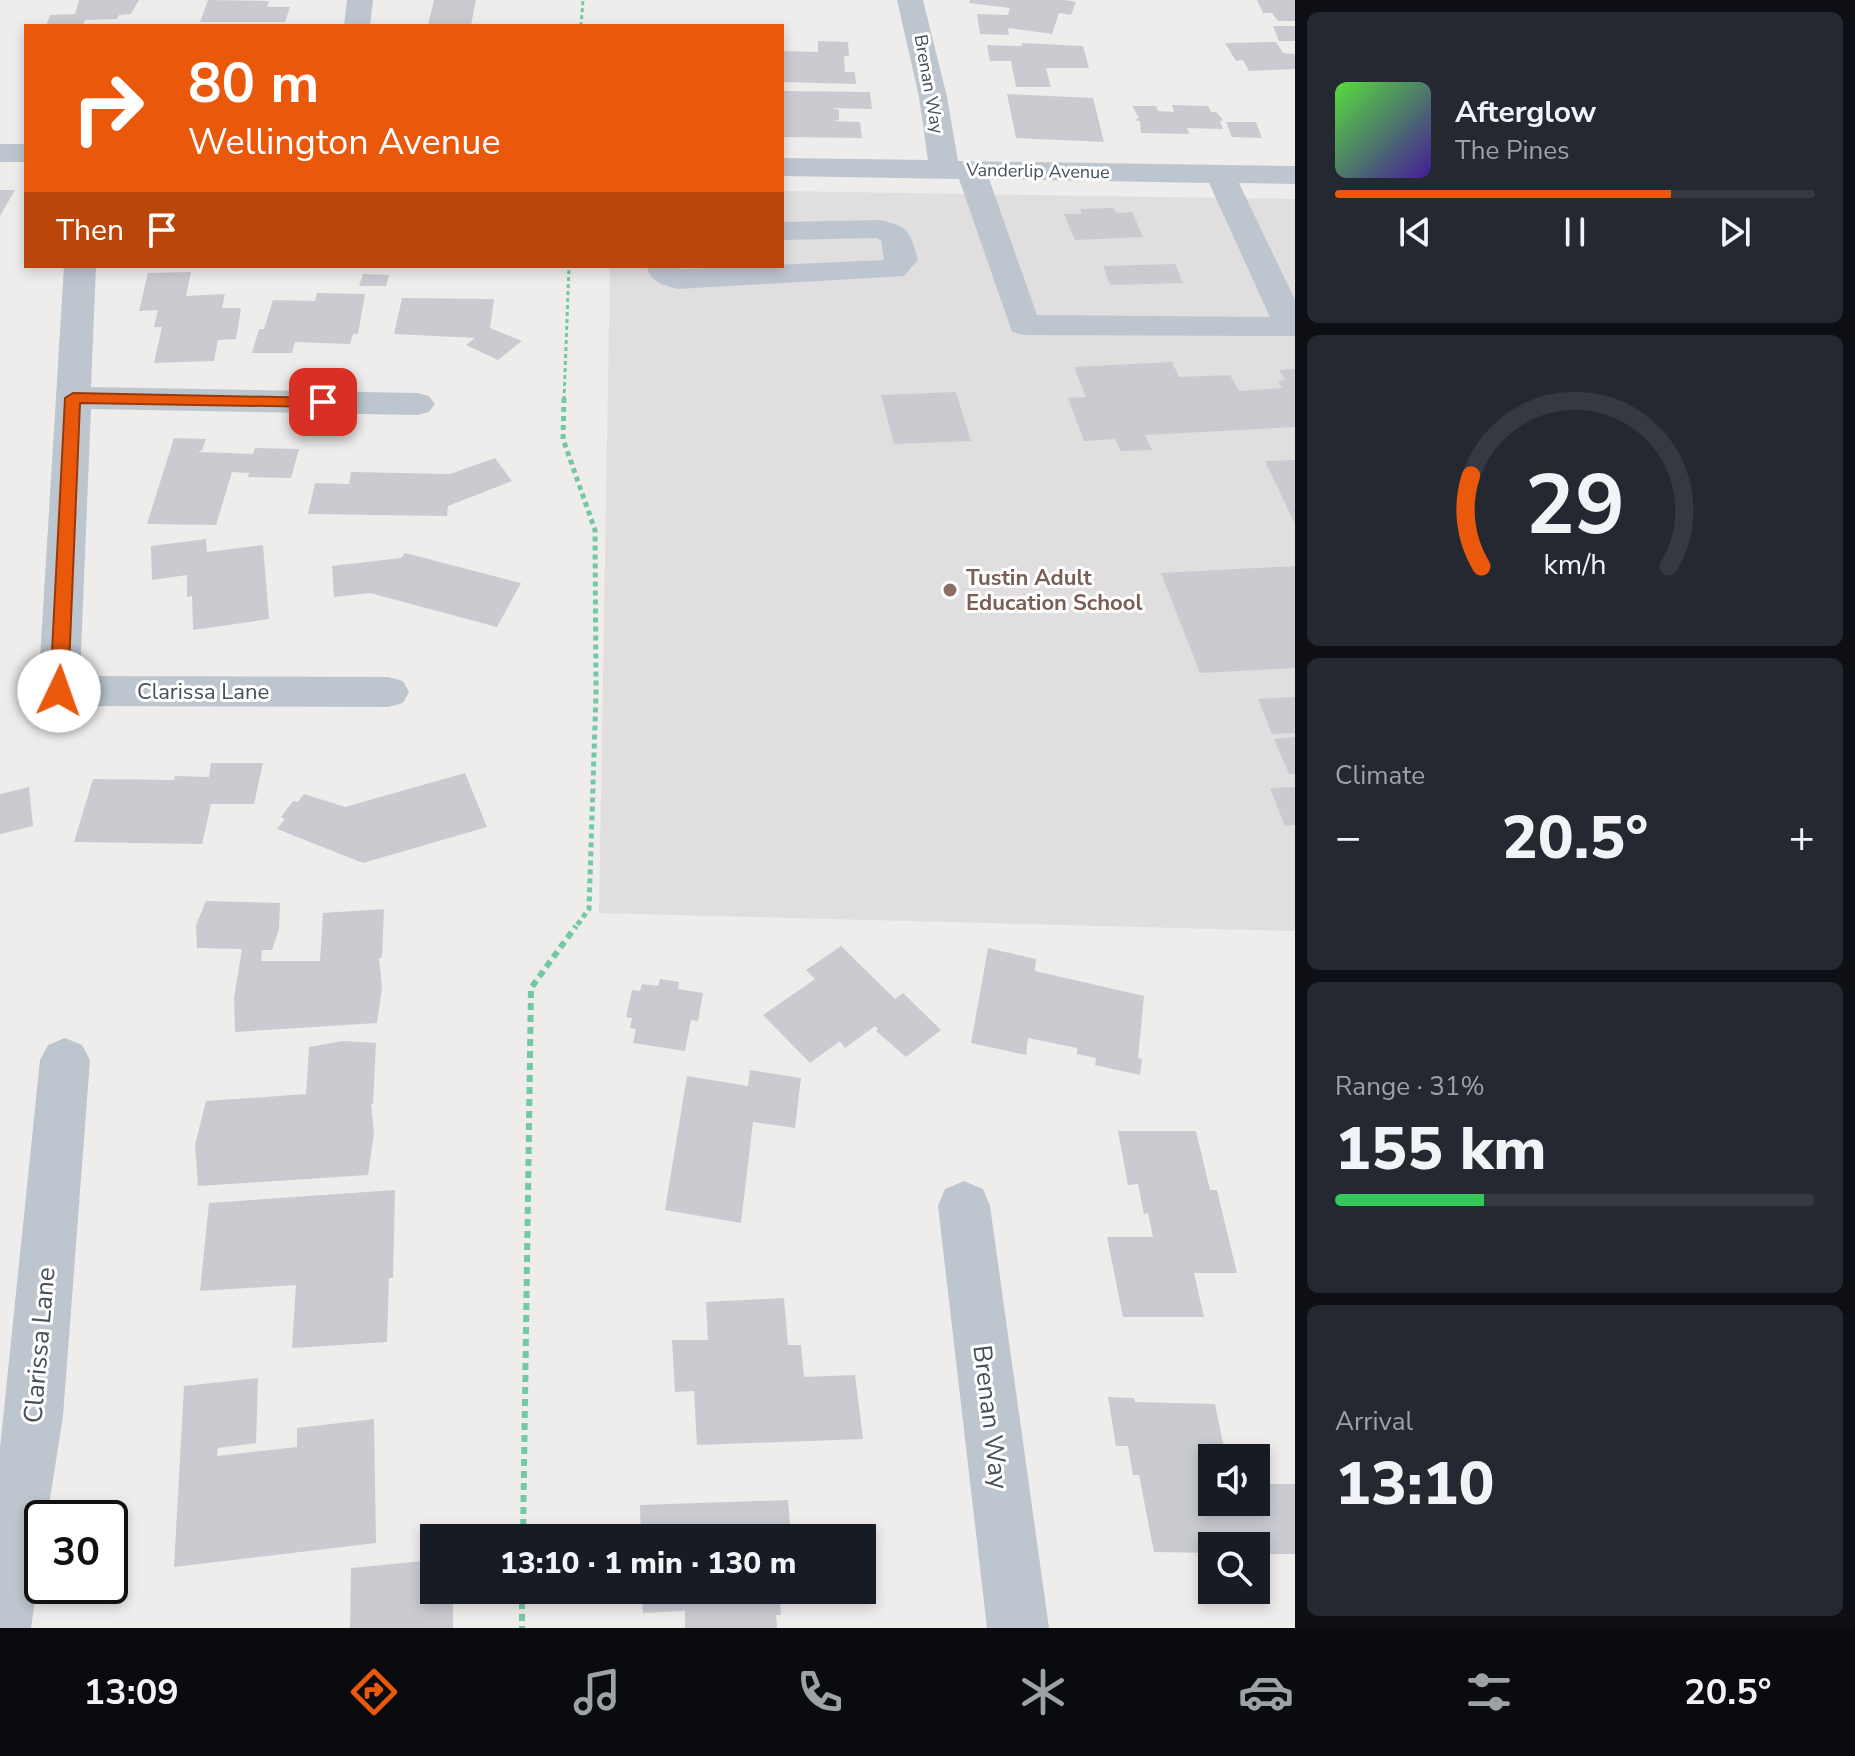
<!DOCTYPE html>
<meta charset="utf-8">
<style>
body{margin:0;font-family:"Nunito Sans",sans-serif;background:#242831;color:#f1f3f6;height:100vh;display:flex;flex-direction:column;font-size:30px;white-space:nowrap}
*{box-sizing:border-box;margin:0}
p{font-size:26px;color:#9ea1a6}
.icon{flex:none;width:44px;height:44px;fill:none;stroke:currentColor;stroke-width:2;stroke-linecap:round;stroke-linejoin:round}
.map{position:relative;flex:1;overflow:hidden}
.sheet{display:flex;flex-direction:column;gap:12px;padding:12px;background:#0d0f14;width:560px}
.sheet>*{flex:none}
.top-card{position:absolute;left:24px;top:24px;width:760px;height:244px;border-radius:0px;box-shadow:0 4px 12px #0003;background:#ea580c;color:#fff;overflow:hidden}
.buttons{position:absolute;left:1198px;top:1444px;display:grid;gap:16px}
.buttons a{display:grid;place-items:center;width:72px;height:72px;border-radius:0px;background:#171b24;box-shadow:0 4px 12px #0003;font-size:40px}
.speed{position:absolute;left:24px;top:1500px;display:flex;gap:16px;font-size:40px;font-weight:700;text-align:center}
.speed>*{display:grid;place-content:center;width:104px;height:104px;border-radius:50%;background:#171b24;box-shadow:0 4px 12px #0003;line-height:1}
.speed .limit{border:4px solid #111;border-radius:12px;background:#fff;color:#111}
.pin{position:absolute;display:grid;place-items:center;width:68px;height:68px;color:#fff;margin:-34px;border-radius:16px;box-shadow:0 4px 12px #0006}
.me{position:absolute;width:88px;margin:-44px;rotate:3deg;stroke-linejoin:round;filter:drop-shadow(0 0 6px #0008)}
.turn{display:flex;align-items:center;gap:28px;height:168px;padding:0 32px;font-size:36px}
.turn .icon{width:104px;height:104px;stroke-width:2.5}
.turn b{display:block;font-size:56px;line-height:68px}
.then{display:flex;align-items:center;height:76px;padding:0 32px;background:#0003;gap:16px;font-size:30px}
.big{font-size:60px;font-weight:800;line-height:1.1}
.sheet .card{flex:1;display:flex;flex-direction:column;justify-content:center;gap:12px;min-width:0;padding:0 28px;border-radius:12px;background:#242831}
.sheet .dial{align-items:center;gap:0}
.dial svg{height:208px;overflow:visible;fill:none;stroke:#363941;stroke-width:7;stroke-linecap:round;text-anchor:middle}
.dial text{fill:#f1f3f6;stroke:none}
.song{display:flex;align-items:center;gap:24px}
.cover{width:96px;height:96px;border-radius:12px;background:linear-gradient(135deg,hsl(110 70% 55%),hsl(260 70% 35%))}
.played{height:8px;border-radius:4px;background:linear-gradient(90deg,#ea580c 70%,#363941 70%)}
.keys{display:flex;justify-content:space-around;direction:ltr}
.heat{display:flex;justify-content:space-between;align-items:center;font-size:44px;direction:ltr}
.charge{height:12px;border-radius:6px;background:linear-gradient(90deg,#34c759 31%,#363941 0)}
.trip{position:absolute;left:420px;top:1524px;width:456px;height:80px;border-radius:0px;background:#171b24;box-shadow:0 4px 12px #0003;font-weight:800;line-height:80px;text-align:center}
.tab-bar{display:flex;height:128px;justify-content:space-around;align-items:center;background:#090b0e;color:#9ea1a6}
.tab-bar .icon{width:56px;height:56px}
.tab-bar .active{color:#ea580c}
.tab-bar b{font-size:36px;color:#f1f3f6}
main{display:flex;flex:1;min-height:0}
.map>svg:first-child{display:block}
.education{fill:#e0dede}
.building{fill:#c9cbd1}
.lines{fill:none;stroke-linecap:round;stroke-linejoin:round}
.path-far2{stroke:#74c9a5;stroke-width:3;stroke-dasharray:4 3;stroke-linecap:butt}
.path-far1{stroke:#74c9a5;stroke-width:5;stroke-dasharray:5 4;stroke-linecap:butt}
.path{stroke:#74c9a5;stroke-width:6;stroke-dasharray:7 5;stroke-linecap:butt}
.minor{fill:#bdc6cf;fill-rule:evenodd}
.route{fill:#ea580c;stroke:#983908;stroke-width:2}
.education-dot{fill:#8d6e63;stroke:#fff;stroke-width:3}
.labels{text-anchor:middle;stroke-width:6;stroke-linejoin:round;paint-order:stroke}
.far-street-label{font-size:18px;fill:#454e59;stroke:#fff}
.education-label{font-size:22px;font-weight:bold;fill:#785e54;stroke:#fff;text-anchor:start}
.street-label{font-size:22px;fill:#454e59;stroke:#fff}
.near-street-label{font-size:26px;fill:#454e59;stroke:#fff}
</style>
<main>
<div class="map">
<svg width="1295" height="1628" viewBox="0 0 1295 1628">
<rect width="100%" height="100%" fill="#efecec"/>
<path class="education" d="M 782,191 L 1295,199 L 1295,931 L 599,913 L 610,266 L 782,266 Z"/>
<path class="building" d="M 79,0 L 139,0 L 131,14 L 119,15 L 117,19 L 85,20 L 83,26 L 46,26 L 50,15 L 75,14 Z
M 208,0 L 269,1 L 267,7 L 290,7 L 285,22 L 200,22 Z
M 434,0 L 476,0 L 471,25 L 428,25 Z
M 970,0 L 1065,0 L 1076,2 L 1071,15 L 1059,13 L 1052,34 L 1008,28 L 1009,35 L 980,34 L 977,14 L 1008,15 L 1010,8 L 969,3 Z
M 1257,0 L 1295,0 L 1295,21 L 1278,21 L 1272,13 L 1263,13 Z
M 1273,26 L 1295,26 L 1295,41 L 1279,41 Z
M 818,41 L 848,42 L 849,56 L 844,56 L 845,72 L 855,72 L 856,84 L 782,82 L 782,51 L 818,52 Z
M 1276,42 L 1283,53 L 1295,54 L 1295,69 L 1249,71 L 1243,60 L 1236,61 L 1225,43 Z
M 1022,43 L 1083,46 L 1089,68 L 1046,68 L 1051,87 L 1016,87 L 1011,61 L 990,61 L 987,45 L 1022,46 Z
M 782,91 L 870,92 L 872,109 L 832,108 L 839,110 L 839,120 L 833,121 L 860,122 L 862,138 L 782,137 Z
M 1007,94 L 1093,98 L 1104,142 L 1016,138 Z
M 1172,105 L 1208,106 L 1211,112 L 1216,112 L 1223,120 L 1220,122 L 1223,129 L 1187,128 L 1189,134 L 1141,133 L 1140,121 L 1135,120 L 1139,118 L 1132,106 L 1156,106 L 1158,111 L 1174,112 Z
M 1226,122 L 1256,122 L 1262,138 L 1232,137 Z
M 0,190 L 15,190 L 0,216 Z
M 1114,208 L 1116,213 L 1132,212 L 1143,237 L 1075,240 L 1064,214 L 1082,214 L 1080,209 Z
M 1175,264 L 1183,283 L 1110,285 L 1103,266 Z
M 191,272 L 186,296 L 225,294 L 222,308 L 241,308 L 236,339 L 218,340 L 214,361 L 154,363 L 162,327 L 154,327 L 158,310 L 139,311 L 148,273 Z
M 363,274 L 389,275 L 386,286 L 359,286 Z
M 317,293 L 365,294 L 358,334 L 353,334 L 350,344 L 295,342 L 292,353 L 252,353 L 259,329 L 264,329 L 273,300 L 315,301 Z
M 402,298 L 494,299 L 490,328 L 522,341 L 498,360 L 466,345 L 475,338 L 394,334 Z
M 1172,362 L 1179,377 L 1230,375 L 1239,391 L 1282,388 L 1278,381 L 1285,380 L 1279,370 L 1295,369 L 1295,427 L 1145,435 L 1152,450 L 1121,451 L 1115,439 L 1084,441 L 1068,398 L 1086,397 L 1074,367 Z
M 956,392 L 971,441 L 894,444 L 881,395 Z
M 174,438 L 206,439 L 202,450 L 198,452 L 253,454 L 255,448 L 299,449 L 291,478 L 248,477 L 249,473 L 232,472 L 216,525 L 147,524 Z
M 495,458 L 512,481 L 448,506 L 447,516 L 308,514 L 315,483 L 349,484 L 351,472 L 450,474 Z
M 1295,460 L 1295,524 L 1265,461 Z
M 206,539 L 207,552 L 263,545 L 269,619 L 193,630 L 192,596 L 187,597 L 187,575 L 152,580 L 151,546 Z
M 405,553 L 521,583 L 497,627 L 370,593 L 334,597 L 332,566 L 401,558 Z
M 1295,566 L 1295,668 L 1200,673 L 1161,573 Z
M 1295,697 L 1295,733 L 1272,734 L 1258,699 Z
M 1295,737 L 1295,774 L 1289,774 L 1274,739 Z
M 211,763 L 263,763 L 254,804 L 211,804 L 202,844 L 74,842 L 93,779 L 174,780 L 175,776 L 209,777 Z
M 465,773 L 487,827 L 363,863 L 277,829 L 285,819 L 281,817 L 293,801 L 298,802 L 304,794 L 345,807 Z
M 29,787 L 33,826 L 0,834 L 0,794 Z
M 1295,787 L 1295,825 L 1285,826 L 1270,788 Z
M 206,901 L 280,903 L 279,929 L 272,950 L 262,950 L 261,961 L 320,961 L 323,913 L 384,909 L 382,958 L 379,958 L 382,987 L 377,1023 L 235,1032 L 234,998 L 242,949 L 197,948 L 196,925 Z
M 841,946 L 895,999 L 903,993 L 941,1030 L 906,1057 L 876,1031 L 878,1029 L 875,1026 L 845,1048 L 840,1041 L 810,1063 L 763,1015 L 815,979 L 806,970 Z
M 988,948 L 1036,959 L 1035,971 L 1144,996 L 1138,1058 L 1142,1059 L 1140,1075 L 1095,1065 L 1096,1058 L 1077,1054 L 1077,1048 L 1028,1038 L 1026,1055 L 971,1043 Z
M 660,979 L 679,982 L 678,989 L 703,993 L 698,1021 L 691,1020 L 685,1051 L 633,1043 L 636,1029 L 630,1028 L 632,1018 L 626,1017 L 632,990 L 640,991 L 642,984 L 658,986 Z
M 343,1041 L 376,1043 L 373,1104 L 371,1104 L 374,1133 L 368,1175 L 198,1186 L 195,1145 L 206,1101 L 306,1094 L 309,1047 Z
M 750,1070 L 801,1078 L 795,1128 L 753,1122 L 741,1223 L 665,1210 L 687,1076 L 748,1086 Z
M 1118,1131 L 1196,1131 L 1210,1190 L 1217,1190 L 1237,1273 L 1194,1273 L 1204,1317 L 1123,1317 L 1107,1237 L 1153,1237 L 1148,1213 L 1144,1214 L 1138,1184 L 1128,1185 Z
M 395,1190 L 393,1278 L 389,1278 L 387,1342 L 292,1348 L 296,1285 L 200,1291 L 209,1203 Z
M 784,1298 L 788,1345 L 801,1345 L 804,1377 L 855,1375 L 863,1439 L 697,1445 L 694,1391 L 675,1392 L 672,1340 L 708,1340 L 706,1302 Z
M 258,1378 L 256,1443 L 218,1448 L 217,1456 L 297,1447 L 297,1428 L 374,1419 L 376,1543 L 174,1567 L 184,1386 Z
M 1108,1397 L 1134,1398 L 1135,1402 L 1215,1404 L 1226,1458 L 1212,1458 L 1212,1502 L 1256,1502 L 1256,1484 L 1295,1484 L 1295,1554 L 1256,1554 L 1256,1546 L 1212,1546 L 1212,1553 L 1154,1552 L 1139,1475 L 1133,1475 L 1128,1446 L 1116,1446 Z
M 788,1500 L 791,1538 L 641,1538 L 640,1505 Z
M 434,1560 L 434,1590 L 453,1590 L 453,1628 L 350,1628 L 351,1568 Z
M 642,1590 L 779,1590 L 781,1615 L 776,1615 L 777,1628 L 685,1628 L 685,1611 L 643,1613 Z"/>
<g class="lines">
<path class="path-far2" d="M 581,26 L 583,0
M 564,400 L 569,266"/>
<path class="path-far1" d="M 564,398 L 563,439 L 595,530 L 596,693 L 589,909 L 575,928"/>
<path class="path" d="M 523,1538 L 531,988 L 576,926
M 522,1590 L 522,1628"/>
<path class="minor" d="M 347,0 L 373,0 L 370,26 L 344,26 Z
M 897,0 L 923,0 L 947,97 L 958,161 L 1295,166 L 1295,184 L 1239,183 L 1295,300 L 1295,336 L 1024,335 L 1012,332 L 959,179 L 782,176 L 782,158 L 928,160 L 919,97 ZM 989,179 L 1209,183 L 1270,317 L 1037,315 Z
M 0,144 L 26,144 L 26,162 L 0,162 Z
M 880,220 C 910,227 910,232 918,260 L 904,276 L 678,289 C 664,285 649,282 647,266 L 679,266 L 682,269 L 884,260 L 881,240 L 876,238 L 782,240 L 782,222 Z
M 64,266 L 96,266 L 91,387 L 417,393 L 429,396 L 435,404 L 429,412 L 417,415 L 91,409 L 80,676 L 388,677 L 403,681 L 409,692 L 403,703 L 388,707 L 59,706 L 44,702 L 38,691 Z
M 65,1038 L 82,1045 L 90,1060 L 63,1416 L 47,1518 L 42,1518 L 42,1553 L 31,1628 L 0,1628 L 0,1448 L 40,1060 L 48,1045 Z
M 964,1181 L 983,1189 L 990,1206 L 1049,1628 L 987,1628 L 938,1206 L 945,1189 Z"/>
</g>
<path class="route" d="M 73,393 L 323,398 L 330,402 L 323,407 L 80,403 L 68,691 L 59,697 L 50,691 L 65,398 Z"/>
<circle class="education-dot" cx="950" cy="590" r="8"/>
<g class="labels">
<g class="far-street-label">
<text transform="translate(929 84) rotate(80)" y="6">Brenan Way</text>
<text transform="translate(1038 171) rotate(1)" y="6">Vanderlip Avenue</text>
</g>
<g class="education-label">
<text x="966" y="585">Tustin Adult<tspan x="966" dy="25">Education School</tspan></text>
</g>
<g class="street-label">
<text x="203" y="699">Clarissa Lane</text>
</g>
<g class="near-street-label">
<text transform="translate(39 1345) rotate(-85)" y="9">Clarissa Lane</text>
<text transform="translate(991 1417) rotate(83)" y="9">Brenan Way</text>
</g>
</g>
</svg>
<div class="buttons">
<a><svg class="icon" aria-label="sound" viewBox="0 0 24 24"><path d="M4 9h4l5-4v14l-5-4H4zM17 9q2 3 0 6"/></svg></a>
<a><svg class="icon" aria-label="search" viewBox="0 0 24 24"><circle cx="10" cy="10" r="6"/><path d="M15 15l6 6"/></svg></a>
</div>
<div class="speed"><div class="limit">30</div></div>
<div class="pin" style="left:323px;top:402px;background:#d93025"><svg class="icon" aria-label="arrive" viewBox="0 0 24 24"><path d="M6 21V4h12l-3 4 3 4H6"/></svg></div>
<svg class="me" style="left:59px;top:691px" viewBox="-20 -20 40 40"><circle r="19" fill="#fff"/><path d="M0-13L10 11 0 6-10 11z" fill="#ea580c"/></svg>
<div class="trip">13:10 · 1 min · 130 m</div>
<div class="top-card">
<div class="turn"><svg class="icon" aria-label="right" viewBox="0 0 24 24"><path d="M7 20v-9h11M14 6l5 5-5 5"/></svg><div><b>80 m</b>Wellington Avenue</div></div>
<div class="then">Then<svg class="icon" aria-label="arrive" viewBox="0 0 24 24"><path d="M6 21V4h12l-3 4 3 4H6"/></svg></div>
</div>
</div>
<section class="sheet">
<div class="card">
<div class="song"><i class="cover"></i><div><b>Afterglow</b><p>The Pines</p></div></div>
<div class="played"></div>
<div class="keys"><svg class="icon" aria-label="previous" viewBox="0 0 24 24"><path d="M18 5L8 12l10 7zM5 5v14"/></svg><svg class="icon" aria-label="pause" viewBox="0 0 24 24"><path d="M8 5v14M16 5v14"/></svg><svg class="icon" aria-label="next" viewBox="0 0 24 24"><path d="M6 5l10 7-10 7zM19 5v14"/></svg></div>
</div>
<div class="card dial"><svg viewBox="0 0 100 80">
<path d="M14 69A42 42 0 1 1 86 69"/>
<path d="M14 69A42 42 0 0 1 10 34" stroke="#ea580c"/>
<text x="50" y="56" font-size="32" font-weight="700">29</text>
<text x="50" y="72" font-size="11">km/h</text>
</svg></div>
<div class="card"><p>Climate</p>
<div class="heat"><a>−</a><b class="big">20.5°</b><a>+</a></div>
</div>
<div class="card"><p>Range · 31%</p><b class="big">155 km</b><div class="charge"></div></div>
<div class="card"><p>Arrival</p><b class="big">13:10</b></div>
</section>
</main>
<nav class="tab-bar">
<b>13:09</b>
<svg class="icon active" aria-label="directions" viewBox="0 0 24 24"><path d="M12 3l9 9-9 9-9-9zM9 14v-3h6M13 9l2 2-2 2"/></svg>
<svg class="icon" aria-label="music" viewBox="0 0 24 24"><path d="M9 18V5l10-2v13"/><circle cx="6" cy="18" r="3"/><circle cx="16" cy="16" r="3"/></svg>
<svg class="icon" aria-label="phone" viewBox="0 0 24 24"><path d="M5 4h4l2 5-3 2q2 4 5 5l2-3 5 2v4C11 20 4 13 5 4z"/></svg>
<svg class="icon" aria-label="climate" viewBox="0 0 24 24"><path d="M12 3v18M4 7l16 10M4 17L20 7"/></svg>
<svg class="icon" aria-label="car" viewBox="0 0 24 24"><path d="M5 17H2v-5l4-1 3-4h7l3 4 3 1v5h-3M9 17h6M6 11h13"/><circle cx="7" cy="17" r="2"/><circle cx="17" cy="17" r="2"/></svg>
<svg class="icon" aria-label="filters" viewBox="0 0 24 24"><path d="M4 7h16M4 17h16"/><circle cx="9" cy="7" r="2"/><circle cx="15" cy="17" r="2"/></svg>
<b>20.5°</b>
</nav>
